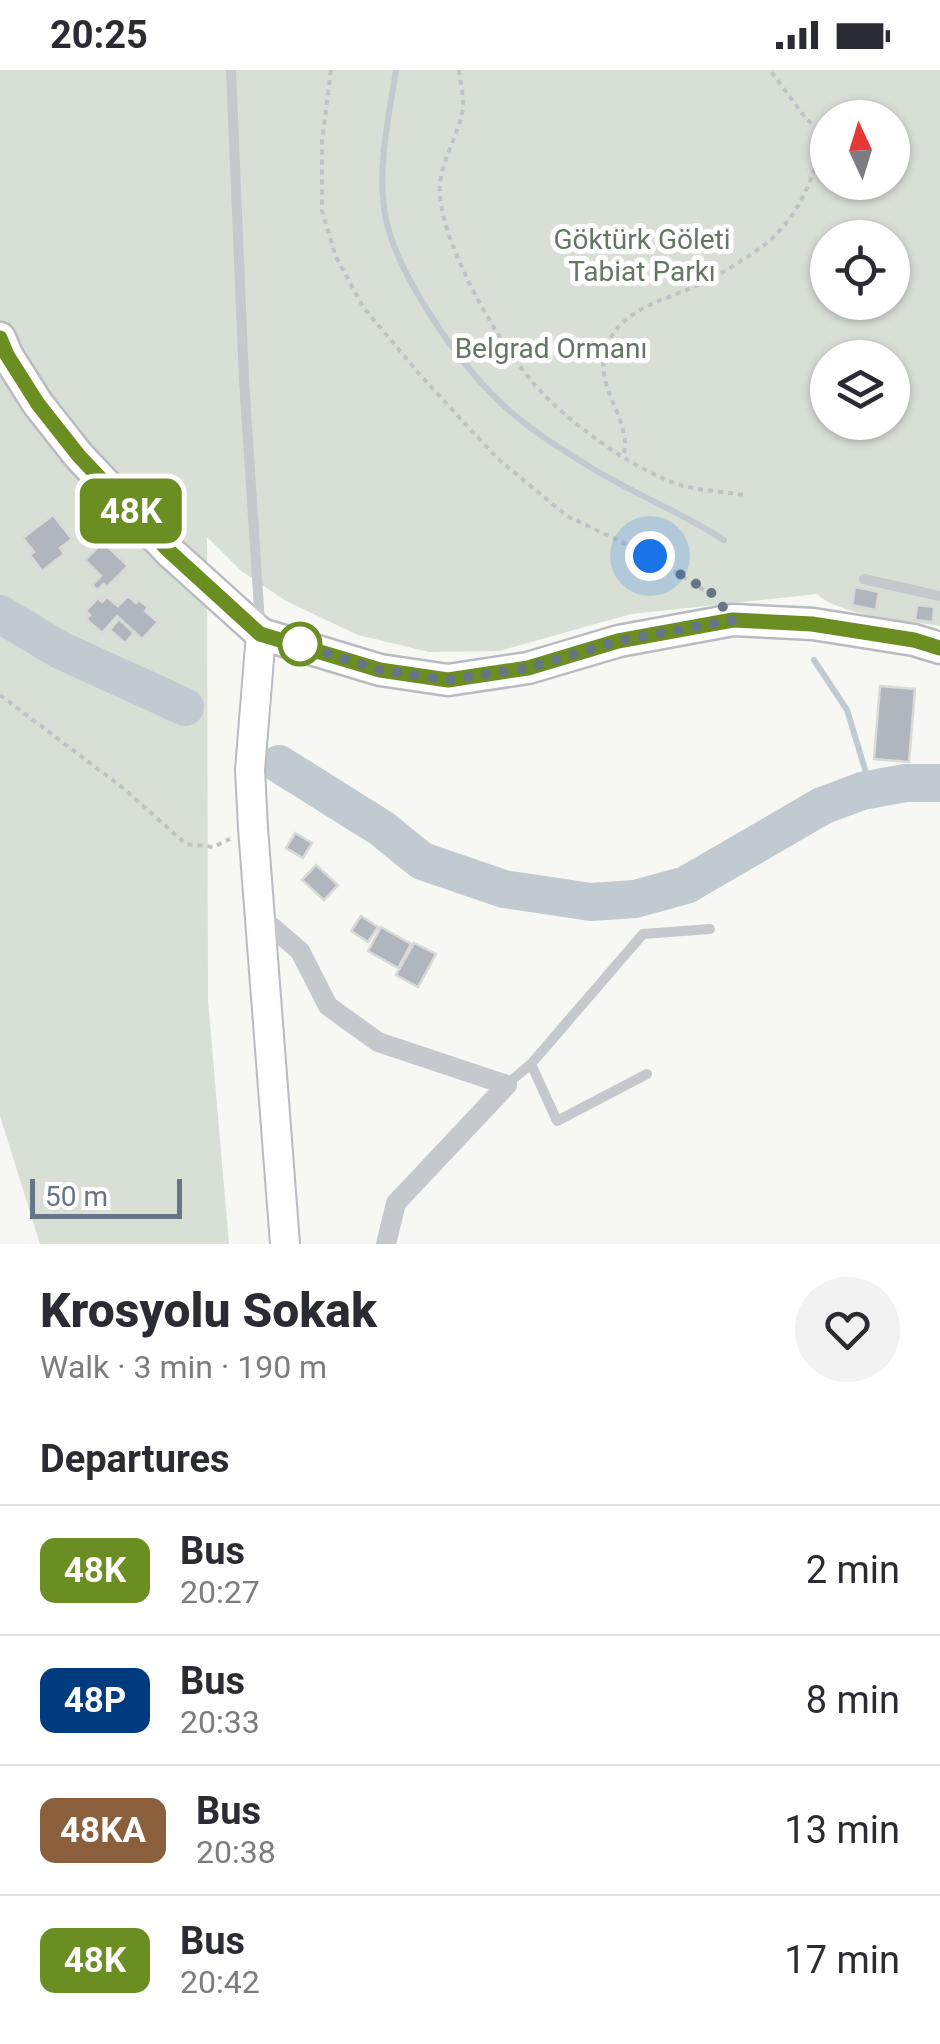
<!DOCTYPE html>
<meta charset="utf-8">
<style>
:root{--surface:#fff;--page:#f2f2f3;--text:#2b2b33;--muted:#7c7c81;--line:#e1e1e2}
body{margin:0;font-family:Roboto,sans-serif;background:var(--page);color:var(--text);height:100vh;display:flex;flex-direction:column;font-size:38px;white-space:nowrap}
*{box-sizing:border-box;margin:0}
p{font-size:32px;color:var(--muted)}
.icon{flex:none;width:55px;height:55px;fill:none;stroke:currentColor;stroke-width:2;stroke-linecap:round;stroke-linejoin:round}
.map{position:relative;height:1174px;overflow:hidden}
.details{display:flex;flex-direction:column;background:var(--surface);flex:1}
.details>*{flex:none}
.badge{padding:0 20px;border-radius:15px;font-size:35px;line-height:65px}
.needle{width:65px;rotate:356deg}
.buttons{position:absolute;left:810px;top:30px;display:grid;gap:20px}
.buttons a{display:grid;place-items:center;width:100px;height:100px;border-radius:50%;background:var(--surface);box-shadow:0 2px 8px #0004;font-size:50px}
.scale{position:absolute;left:30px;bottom:25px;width:152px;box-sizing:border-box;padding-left:10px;border:5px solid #667587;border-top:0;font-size:28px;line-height:35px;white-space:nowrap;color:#667587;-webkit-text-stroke:8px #fff;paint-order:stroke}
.you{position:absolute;width:50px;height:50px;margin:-25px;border:8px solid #fff;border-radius:50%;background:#1a73e8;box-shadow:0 0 0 15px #1a73e833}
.map>.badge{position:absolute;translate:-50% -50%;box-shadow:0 0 0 5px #fff}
h2{padding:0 40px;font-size:38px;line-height:90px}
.round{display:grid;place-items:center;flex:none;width:105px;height:105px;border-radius:52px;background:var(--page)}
.summary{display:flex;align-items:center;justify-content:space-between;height:170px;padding:0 40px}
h1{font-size:48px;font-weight:800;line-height:75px}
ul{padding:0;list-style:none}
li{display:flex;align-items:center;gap:30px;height:130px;padding:0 40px;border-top:2px solid var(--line)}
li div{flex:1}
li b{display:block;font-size:38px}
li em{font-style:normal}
li .badge{min-width:110px;font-weight:700;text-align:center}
.status{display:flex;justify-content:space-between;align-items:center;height:70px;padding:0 50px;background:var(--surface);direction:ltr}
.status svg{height:28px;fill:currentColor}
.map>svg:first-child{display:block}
.green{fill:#d8dfd5;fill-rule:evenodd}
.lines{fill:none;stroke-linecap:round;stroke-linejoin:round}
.stream{stroke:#c1cad0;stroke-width:6}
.river{stroke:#c1cad0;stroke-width:38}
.building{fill:#b0b6bd;stroke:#d9d9d7;stroke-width:2.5}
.secondary-casing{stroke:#b7bcc1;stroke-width:32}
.primary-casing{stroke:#b8bcc0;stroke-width:35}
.path{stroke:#c1c2c5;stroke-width:4;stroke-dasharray:5 5;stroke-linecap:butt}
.lane{stroke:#c5c8cc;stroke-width:10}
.street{stroke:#c5c8cc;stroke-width:20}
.secondary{stroke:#fff;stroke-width:28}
.primary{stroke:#fff;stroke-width:30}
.line-casing{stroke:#fff;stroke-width:22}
.line{stroke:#6b8e23;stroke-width:15}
.walk{stroke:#667587;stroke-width:10;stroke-dasharray:0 18}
.stop-dot{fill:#fff;stroke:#6b8e23;stroke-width:5}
.labels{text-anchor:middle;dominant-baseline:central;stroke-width:10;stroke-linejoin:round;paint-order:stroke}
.park-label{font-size:28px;fill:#637861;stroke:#fff}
</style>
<div class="status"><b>20:25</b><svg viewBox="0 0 49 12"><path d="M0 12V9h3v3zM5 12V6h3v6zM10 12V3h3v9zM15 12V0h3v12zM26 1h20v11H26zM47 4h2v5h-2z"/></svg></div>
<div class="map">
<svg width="940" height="1174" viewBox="0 0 940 1174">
<rect width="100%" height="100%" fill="#f7f8f4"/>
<path class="green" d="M0,0H940V556C908,551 840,546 817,524L631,544L499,581L429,582L358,565L286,531L240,500L207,467L208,930L229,1174H40L0,1046ZM828,48H892V112H828ZM828,168H892V232H828ZM828,288H892V352H828Z"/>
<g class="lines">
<path class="stream" d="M396,0C389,46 377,96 385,144C395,203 459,294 503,335C529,359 561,379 590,397C634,424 681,442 724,470
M814,590L847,640L871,719"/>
<path class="river" d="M0,544L60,580L185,637
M279,694L381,758L422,791L504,819L591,832L635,829L686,815L822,736L862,721L905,713H940"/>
</g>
<path class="building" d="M53,445L72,469L60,478L64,484L42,501L30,485L34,482L23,468Z
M103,472L128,496L107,517L104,514L97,520L92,515L101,506L85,490Z
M855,517L879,522L876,540L852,535Z
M128,526L136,533L139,530L148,537L145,541L158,552L142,569L117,546L102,563L86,549L90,545L86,541L98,528L102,532L107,527L118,536Z
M917,535L934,537L933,552L915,550Z
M119,549L134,563L125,573L110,560Z
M880,616L915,619L909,692L874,689Z
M295,763L312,773L303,788L286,778Z
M316,795L338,815L324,830L302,810Z
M361,846L378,857L368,872L351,861Z
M381,857L411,874L398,898L368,881Z
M414,873L436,884L418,917L396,905Z"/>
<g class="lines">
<g class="secondary-casing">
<path id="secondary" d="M261,564L250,700L253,758L285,1174"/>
</g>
<g class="primary-casing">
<path id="primary" d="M0,268L7,285L38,334L79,386L169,481L261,564L380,600L448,610L528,598L619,571L733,550L813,554L914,570L940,578"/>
</g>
<path class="path" d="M331,0L322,71V141L336,187L363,237L421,306L497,388L567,446L651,486L714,527
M459,0C460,12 464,26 463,38C459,67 437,95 440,126C445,181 498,272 534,314C566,351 637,403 684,416C703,421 725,422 744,425
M624,383C632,348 589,313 608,273C624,238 665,230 696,216C720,205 749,187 769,171C802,143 814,102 827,64L807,50L770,0
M0,625L123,718L186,774L213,777L230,769"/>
<path class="lane" d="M231,0L244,310L260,553
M864,509L940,526
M531,994L557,1051L647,1004
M507,1014L531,994L643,864L710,859"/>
<path class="street" d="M258,845L300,881L328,936L378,972L507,1015L396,1133L386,1174"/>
<use href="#secondary" class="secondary"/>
<use href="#primary" class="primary"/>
</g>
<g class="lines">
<g class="line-casing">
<path id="line" d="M0,268L7,285L38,334L79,386L169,481L260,564L380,600L448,610L528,598L618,571L733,550L812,554L914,570L940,578"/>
</g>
<use href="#line" class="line"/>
<path class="walk" d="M300,574L288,571L380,600L448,610L528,598L618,571L733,550L713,524L650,486"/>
</g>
<circle class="stop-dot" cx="300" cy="574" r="20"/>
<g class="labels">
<g class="park-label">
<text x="642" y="169">Göktürk Göleti<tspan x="642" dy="32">Tabiat Parkı</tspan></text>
<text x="551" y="278">Belgrad Ormanı</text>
</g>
</g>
</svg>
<div class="buttons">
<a><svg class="needle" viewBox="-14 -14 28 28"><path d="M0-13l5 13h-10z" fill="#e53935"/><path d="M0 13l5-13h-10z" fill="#7c7c81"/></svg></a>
<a><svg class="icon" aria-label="locate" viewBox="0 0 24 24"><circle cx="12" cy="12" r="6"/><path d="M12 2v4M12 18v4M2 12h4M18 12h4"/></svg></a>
<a><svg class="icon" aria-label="layers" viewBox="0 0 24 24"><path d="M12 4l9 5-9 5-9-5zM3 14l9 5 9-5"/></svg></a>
</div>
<div class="scale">50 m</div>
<div class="you" style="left:650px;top:486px"></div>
<b class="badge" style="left:131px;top:441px;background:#6b8e23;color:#fff">48K</b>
</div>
<section class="details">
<div class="summary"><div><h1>Krosyolu Sokak</h1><p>Walk · 3 min · 190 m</p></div><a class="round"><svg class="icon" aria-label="heart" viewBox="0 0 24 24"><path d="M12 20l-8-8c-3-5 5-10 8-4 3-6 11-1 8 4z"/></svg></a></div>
<h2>Departures</h2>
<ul>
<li><span class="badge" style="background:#6b8e23;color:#fff">48K</span><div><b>Bus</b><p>20:27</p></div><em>2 min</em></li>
<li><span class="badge" style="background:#003b80;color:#fff">48P</span><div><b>Bus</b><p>20:33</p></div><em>8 min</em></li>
<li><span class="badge" style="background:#8b5e3c;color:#fff">48KA</span><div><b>Bus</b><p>20:38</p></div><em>13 min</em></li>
<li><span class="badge" style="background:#6b8e23;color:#fff">48K</span><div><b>Bus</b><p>20:42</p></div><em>17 min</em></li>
</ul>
</section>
